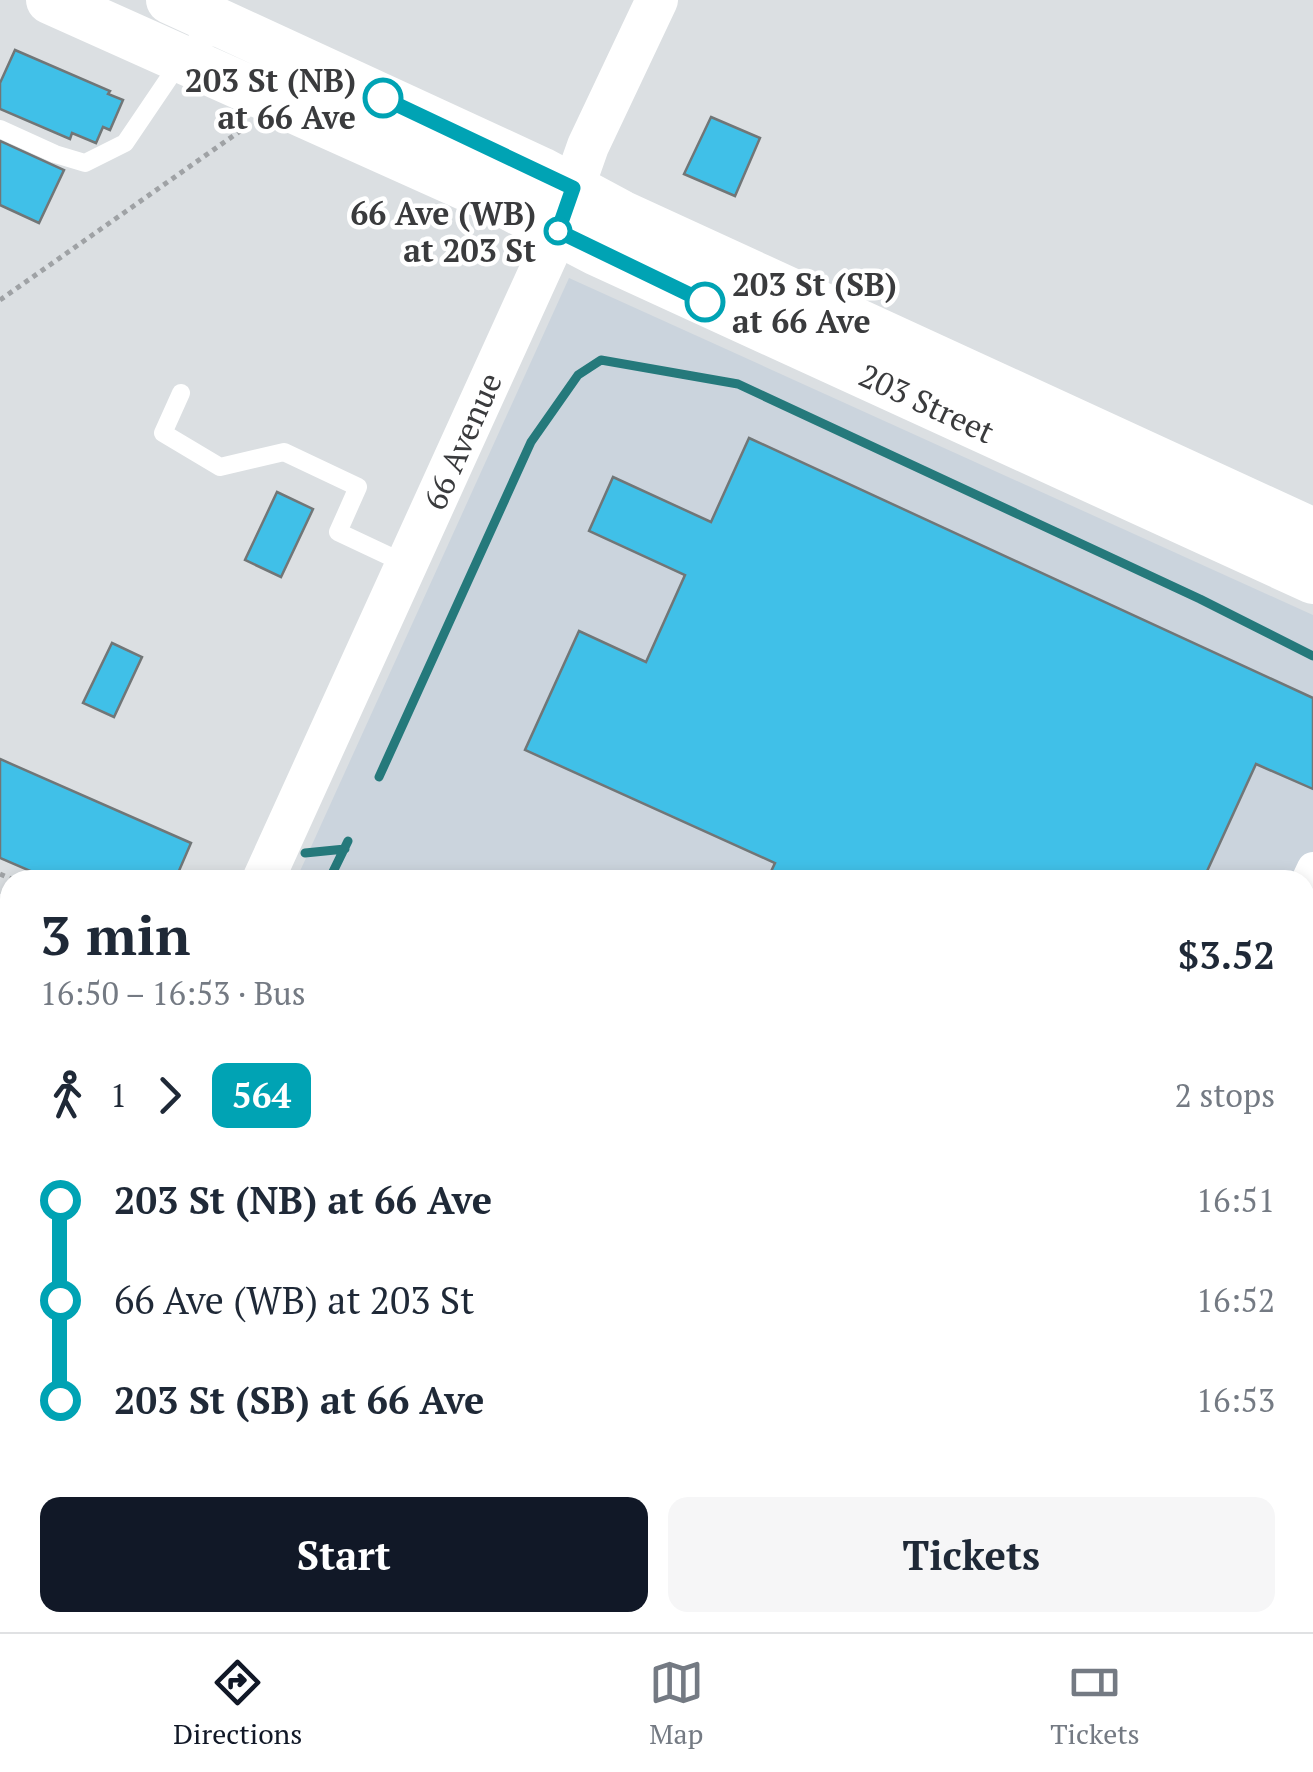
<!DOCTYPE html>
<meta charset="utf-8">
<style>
:root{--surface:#fff;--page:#f6f6f7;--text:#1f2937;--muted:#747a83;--line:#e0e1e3;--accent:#111827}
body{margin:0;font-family:"PT Serif",serif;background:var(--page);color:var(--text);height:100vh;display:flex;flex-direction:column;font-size:38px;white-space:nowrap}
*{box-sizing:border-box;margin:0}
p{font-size:32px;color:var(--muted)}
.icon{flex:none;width:55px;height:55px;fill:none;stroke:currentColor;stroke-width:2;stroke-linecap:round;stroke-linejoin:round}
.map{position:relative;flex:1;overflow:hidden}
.sheet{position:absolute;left:0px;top:870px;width:1315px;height:762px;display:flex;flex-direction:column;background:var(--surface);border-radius:30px 30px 0 0;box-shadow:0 5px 15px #0003}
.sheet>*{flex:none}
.badge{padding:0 20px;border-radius:15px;font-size:35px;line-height:65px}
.map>.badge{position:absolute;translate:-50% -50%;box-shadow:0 0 0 5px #fff}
.legs{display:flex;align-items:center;gap:15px;height:110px;padding:0 40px;font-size:32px}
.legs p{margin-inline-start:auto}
.summary{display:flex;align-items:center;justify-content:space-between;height:170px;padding:0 40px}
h1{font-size:55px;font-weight:700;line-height:75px}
.action{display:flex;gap:20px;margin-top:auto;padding:20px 40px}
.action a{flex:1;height:115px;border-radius:20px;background:var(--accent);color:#fff;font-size:40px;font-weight:700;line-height:115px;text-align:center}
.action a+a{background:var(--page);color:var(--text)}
ul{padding:0 40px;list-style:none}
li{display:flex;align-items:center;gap:35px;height:100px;font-size:38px}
li i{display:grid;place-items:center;width:15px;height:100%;margin:0 12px;background:currentColor}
li i::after{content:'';width:25px;height:25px;margin:-12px;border:8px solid;border-radius:50%;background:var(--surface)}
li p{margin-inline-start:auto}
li:first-child i{background:linear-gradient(#0000 50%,currentColor 0)}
li:last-child i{background:linear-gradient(currentColor 50%,#0000 0)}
.tabs{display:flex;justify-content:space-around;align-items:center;height:140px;border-top:2px solid var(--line);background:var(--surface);font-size:28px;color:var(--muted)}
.tabs a{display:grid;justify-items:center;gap:5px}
.tabs .current{color:var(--accent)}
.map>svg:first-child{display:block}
.built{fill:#cbd4dd}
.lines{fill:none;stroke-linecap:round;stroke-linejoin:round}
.stream{stroke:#25797b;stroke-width:9}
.building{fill:#40c0e8;stroke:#717677;stroke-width:2.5}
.path{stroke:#9fa2a5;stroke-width:5;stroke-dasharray:5 5;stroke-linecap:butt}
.service{stroke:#fff;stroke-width:18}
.minor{stroke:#fff;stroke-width:32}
.tertiary{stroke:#fff;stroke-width:42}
.secondary{stroke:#fff;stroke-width:48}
.line-1-casing{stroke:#fff;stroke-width:22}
.line-1{stroke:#00a3b4;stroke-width:15}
.stop-1-dot{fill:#fff;stroke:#00a3b4;stroke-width:5}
.labels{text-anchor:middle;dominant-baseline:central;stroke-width:9;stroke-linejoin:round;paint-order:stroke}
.stop-label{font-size:32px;font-weight:bold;fill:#3a3b3d;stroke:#fff;text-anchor:end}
.street-label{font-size:32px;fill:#3a3b3d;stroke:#fff}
</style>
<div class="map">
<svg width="1313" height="1632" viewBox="0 0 1313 1632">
<rect width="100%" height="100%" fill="#dbdfe2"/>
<path class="built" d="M569,278L1313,615V1632H0V1533L10,1511V1622H1305V880H296Z"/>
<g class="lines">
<path class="stream" d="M379,777L531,442L578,375L601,360L738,384L1200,599L1313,656
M305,853L345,849
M329,880L348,841"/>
</g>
<path class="building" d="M15,50L110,91L108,94L123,100L110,130L103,127L96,143L72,133L70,139L0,109V83Z
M711,117L760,138L735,196L684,174Z
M0,141L64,170L39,223L0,205Z
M749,438L1313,698V789L1256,764L1203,880H767L775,863L525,750L579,631L646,662L685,575L589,531L613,477L711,522Z
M277,492L313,509L281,577L245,560Z
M112,643L142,657L114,717L83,703Z
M0,759L191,843L175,880H51L0,858Z
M1313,947V1043L1305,1039V965Z
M67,1622H333L329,1632H63Z
M736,1622H831L849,1631L731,1632Z"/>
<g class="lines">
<path class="path" d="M0,300L243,129
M0,874L14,880"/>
<path class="service" d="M0,129L55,154L85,163L125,143L169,78L180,58L196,41L224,35
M181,393L163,433L220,467L284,452L358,487L338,532L406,564
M0,903L10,911
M0,990L10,967
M0,1195L10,1200
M1305,1621L1313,1603
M9,1632L13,1622"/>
<path class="minor" d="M1305,885L1313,868
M1022,1622L1153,1632
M961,1632L965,1622"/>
<path class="tertiary" d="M263,880L558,231L588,146L657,0
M0,1455L10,1433"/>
<path class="secondary" d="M50,0L507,205L597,252L1313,580
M170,0L541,171L621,214L1313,532"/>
</g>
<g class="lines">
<g class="line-1-casing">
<path id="line-1" d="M383,98L573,188L558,231L705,302"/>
</g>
<use href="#line-1" class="line-1"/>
</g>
<g class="stop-1-dot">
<circle cx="383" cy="98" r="18"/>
<circle cx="558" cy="231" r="12"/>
<circle cx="705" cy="302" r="18"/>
</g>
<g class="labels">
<g class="stop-label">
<text x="356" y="80">203 St (NB)<tspan x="356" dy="37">at 66 Ave</tspan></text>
<text x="536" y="213">66 Ave (WB)<tspan x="536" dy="37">at 203 St</tspan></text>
<text x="732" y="284" text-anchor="start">203 St (SB)<tspan x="732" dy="37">at 66 Ave</tspan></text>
</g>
<g class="street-label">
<text transform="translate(927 403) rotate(25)">203 Street</text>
<text transform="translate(462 441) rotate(-66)">66 Avenue</text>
</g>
</g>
</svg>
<section class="sheet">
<div class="summary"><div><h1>3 min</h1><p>16:50 – 16:53 · Bus</p></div><b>$3.52</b></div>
<div class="legs"><svg class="icon" aria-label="walk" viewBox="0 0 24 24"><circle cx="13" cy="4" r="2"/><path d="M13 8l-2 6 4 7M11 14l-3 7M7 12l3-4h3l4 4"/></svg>1<svg class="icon" aria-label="forward" viewBox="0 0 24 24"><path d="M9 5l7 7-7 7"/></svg><b class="badge" style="background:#00a3b4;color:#fff">564</b><p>2 stops</p></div>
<ul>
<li><i style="color:#00a3b4"></i><b>203 St (NB) at 66 Ave</b><p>16:51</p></li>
<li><i style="color:#00a3b4"></i><span>66 Ave (WB) at 203 St</span><p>16:52</p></li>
<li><i style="color:#00a3b4"></i><b>203 St (SB) at 66 Ave</b><p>16:53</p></li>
</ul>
<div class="action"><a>Start</a><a>Tickets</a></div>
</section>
</div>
<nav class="tabs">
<a class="current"><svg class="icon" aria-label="directions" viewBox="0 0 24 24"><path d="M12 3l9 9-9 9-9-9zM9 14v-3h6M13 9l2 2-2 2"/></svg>Directions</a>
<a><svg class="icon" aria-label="map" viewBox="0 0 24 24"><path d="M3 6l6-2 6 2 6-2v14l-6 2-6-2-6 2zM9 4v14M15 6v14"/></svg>Map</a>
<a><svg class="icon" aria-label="tickets" viewBox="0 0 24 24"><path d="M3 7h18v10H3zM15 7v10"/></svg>Tickets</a>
</nav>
